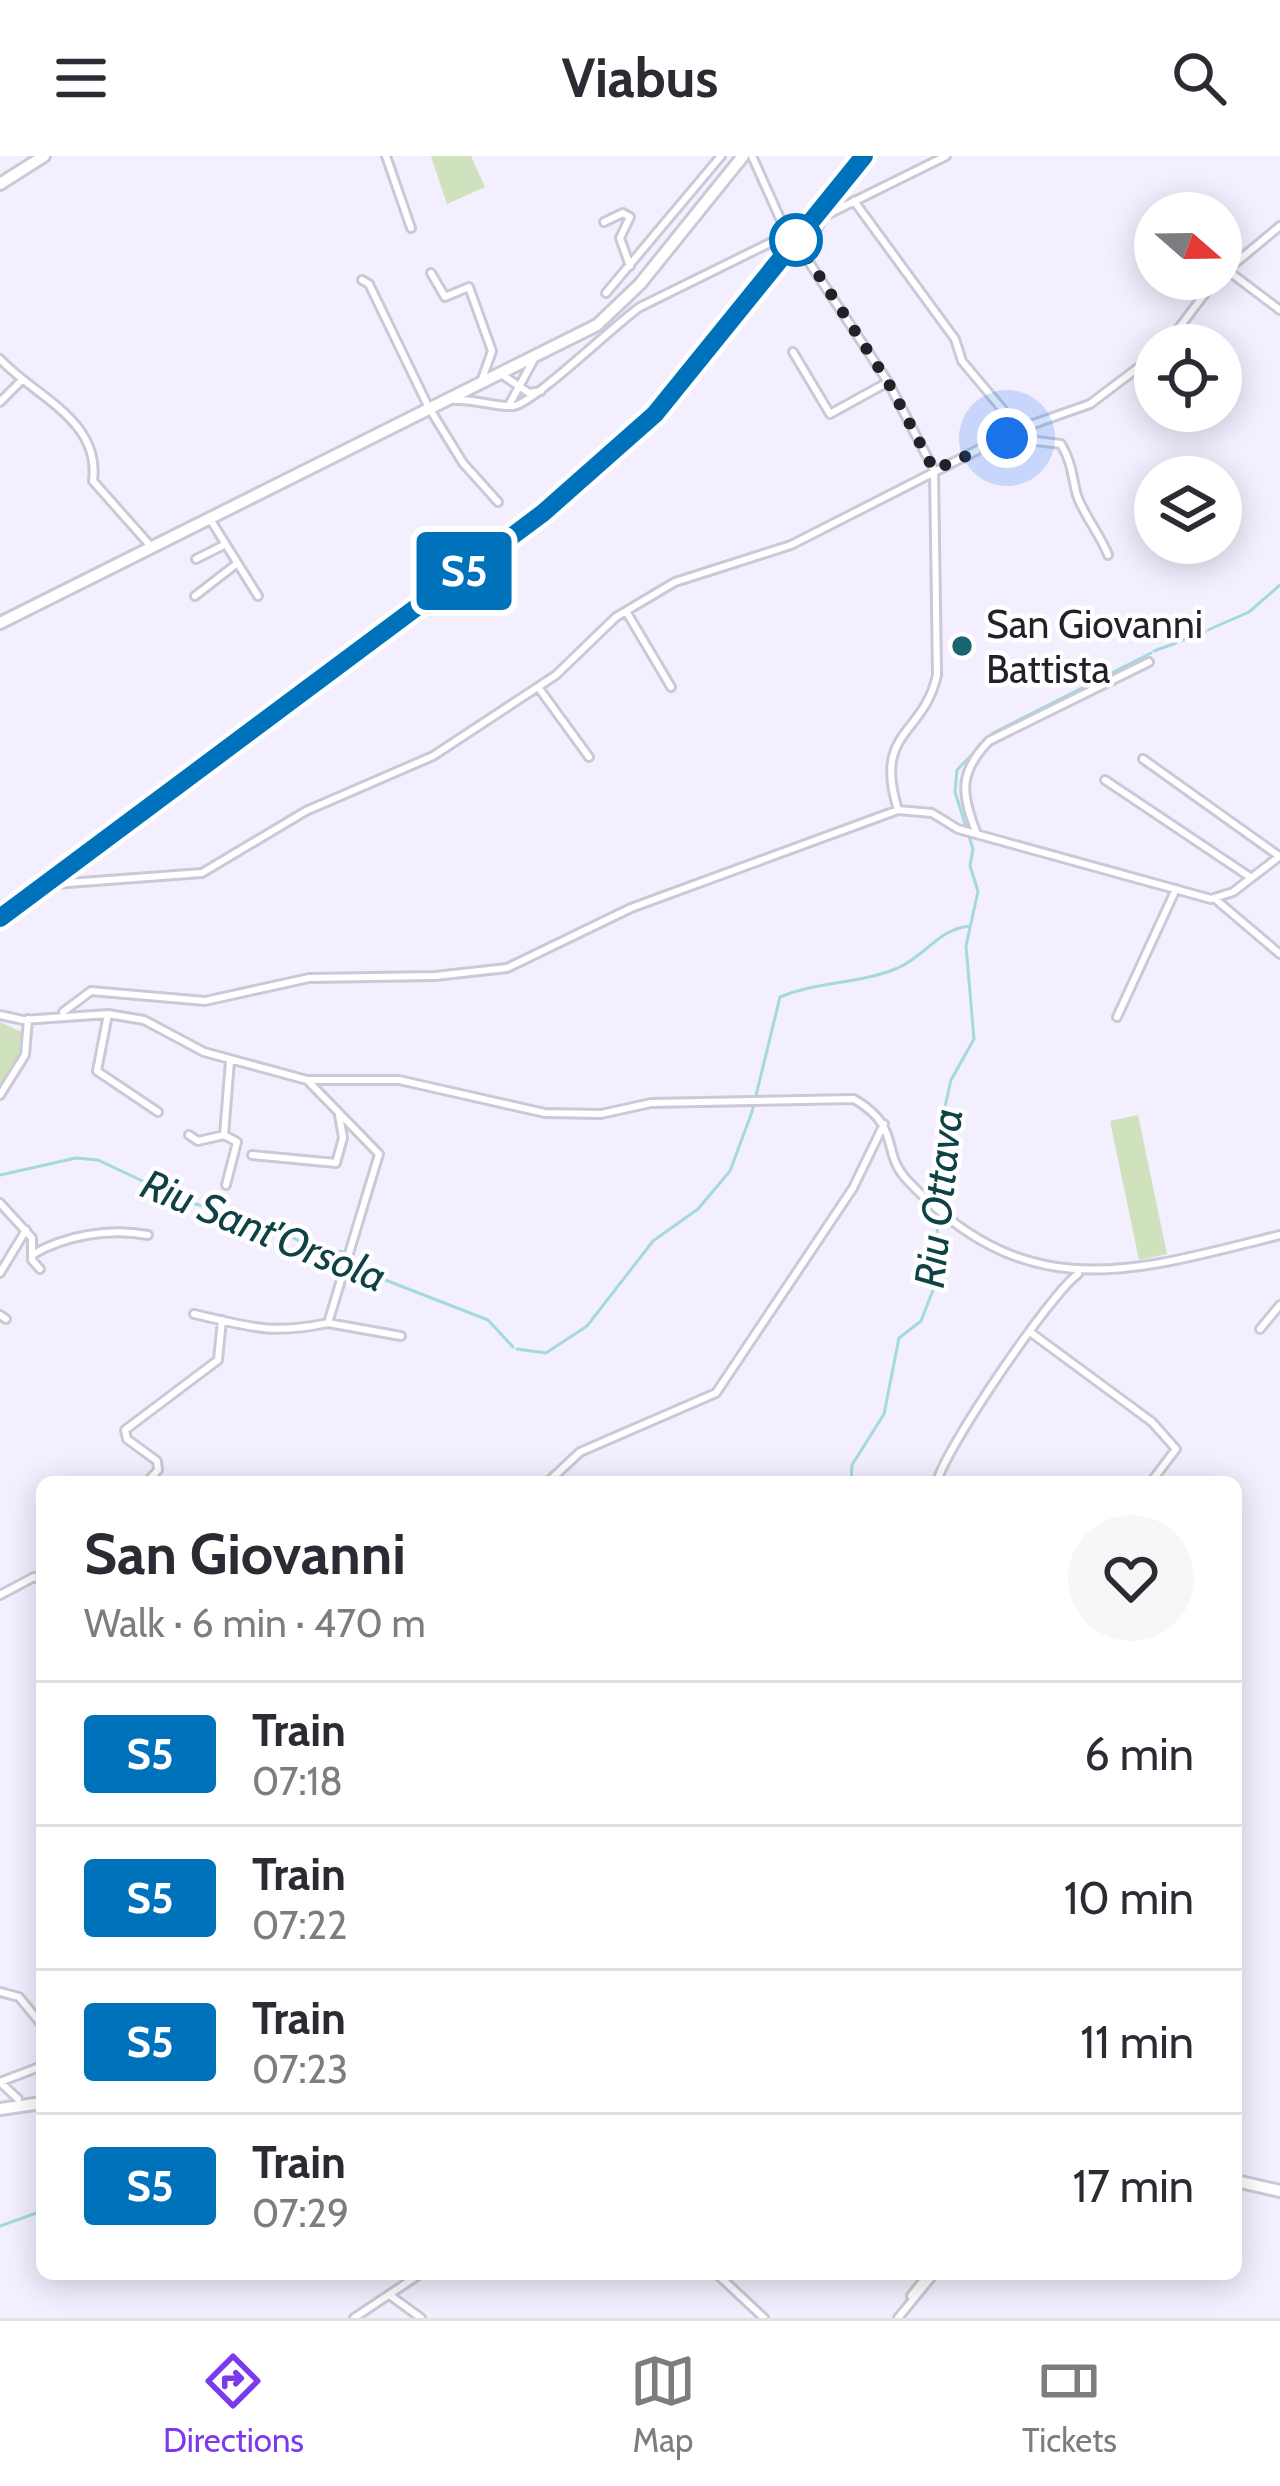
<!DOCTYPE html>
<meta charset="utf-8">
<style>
:root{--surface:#fff;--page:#f7f7f7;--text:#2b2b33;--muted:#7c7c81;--line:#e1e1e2;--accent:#7c3aed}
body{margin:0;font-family:Cabin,sans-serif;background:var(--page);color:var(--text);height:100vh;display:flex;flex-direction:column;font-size:45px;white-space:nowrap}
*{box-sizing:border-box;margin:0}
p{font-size:39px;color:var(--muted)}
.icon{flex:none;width:66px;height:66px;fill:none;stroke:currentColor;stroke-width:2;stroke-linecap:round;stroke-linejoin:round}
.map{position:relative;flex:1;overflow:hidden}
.details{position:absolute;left:36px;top:1320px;width:1206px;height:804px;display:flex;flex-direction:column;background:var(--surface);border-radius:18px;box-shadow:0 6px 30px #0003}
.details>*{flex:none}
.badge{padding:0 24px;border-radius:9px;font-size:42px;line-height:78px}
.needle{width:78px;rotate:110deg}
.controls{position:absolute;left:1134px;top:36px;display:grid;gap:24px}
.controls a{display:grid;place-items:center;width:108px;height:108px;border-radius:50%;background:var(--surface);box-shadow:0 6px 30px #0003;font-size:60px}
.you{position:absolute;width:60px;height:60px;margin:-30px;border:9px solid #fff;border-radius:50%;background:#1a73e8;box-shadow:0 0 0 18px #1a73e833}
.map>.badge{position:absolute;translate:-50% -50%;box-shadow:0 0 0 6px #fff}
.round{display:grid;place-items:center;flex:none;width:126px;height:126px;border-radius:63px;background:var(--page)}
.headline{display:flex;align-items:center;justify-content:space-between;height:204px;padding:0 48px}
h1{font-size:57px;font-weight:700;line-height:90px}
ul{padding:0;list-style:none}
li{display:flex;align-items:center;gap:36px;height:144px;padding:0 48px;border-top:3px solid var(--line)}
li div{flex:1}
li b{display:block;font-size:45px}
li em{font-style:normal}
li .badge{min-width:132px;font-weight:700;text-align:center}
header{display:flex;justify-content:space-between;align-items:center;height:156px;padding:0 48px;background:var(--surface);font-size:54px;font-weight:700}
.dock{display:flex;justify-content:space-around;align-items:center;height:168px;border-top:3px solid var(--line);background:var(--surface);font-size:33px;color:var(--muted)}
.dock a{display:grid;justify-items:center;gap:6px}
.dock .on{color:var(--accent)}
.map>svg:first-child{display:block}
.pitch{fill:#cfe2bd}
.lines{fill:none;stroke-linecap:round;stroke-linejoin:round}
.stream{stroke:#a3dadd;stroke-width:3}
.street-casing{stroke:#cbc8d7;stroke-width:12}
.secondary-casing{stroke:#cbc8d7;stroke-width:16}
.street{stroke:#fff;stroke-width:6}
.secondary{stroke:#fff;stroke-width:10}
.rail{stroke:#72707a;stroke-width:3;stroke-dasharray:24 12;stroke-linecap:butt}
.line-casing{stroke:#fff;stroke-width:27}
.line{stroke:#0072bc;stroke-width:18}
.walk{stroke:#222127;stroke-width:12;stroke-dasharray:0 21.6}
.stop-dot{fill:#fff;stroke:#0072bc;stroke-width:6}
.poi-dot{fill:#1a6670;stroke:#fff;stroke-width:4.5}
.labels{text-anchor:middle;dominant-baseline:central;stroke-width:9;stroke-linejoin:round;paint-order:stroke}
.poi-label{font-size:39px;fill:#222127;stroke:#fff;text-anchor:start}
.water-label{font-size:42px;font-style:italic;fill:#0f4245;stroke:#fff}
</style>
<header><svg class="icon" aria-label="menu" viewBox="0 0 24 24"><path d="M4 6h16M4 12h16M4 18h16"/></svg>Viabus<svg class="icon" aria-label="search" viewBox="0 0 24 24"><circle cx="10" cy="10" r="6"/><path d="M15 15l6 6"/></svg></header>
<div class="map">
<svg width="1280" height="2162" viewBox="0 0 1280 2162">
<rect width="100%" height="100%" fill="#f3efff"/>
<path class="pitch" d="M431,0H471L485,31L447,48Z
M0,866L28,879L0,938Z
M1138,959L1167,1098L1139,1104L1110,965Z"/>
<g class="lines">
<path class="stream" d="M1208,474L1249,456L1280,429
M1180,485L1205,476
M1154,495L1176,487
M0,1019L76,1002L98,1004L185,1045L266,1068L311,1091L343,1096L370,1118L488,1164L513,1191
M517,1193L546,1197L587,1170L653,1085L698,1053L730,1015L752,956L780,841C818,825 860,828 898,812C927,799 938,773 970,770
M851,1326L852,1309L884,1258L899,1182L921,1165L935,1129L942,964L951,924L974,883L966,790L978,735L970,710L973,693L955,636L957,614L993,577L1151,497
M0,2070L42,2055"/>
<g class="street-casing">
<path id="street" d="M386,0L411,72
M752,0L787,78
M854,45L955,183L962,205L1019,273
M825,59L803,97L888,226L934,314L937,519C923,581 873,574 898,654
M604,66L623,57L630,61L620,82L630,110
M1227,114L1280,154
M431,117L445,141L469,131L492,195L482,223
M1221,119L1280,70
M362,124L369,128L428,250
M606,137L721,0
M1166,189L1216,123
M793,196L830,258L888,226
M0,203C34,240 101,264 93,325L148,387
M501,218L529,237L541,235
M456,244C475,243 494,251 513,250C532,249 615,168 640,151L946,0
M0,246L22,224
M509,249L533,205
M431,255L463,307L498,346
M1011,282L1061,288C1071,305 1072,318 1076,336C1080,354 1101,379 1108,399
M210,363L258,440
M196,403L222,390
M195,440L235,409
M626,455L671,531
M538,531L589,601
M1143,603L1279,700
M1105,624L1250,721
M977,678C961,638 958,617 989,585L1149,506
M1214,742L1280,798
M0,767L55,728L202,717L306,655L433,600L556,519L616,461L675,426L791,389L1019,273L1090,248L1155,199
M63,856L91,835L205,845L309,822L435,820L507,812L631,752L898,654L932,657L958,673L1211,743L1233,736L1280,700
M108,858L97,915L158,956
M0,859L23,864L108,858L144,864L204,896L307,924H399L545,957L601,958L651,947L854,943C903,972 880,995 907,1024C1027,1151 1128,1117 1280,1079
M1117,861L1176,733
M0,939L25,899L28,863
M189,979L198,985L224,979
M252,999L336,1007L343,982L339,959
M226,1029L237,986L224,979L230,905
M0,1047L32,1082V1104L40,1113
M32,1099C65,1079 110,1072 148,1079
M0,1117L26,1074
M194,1158C251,1171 271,1179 328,1167L379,998L309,926
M0,1159L6,1163
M328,1167L401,1180
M1260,1173L1280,1149
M1030,1176L1152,1266L1176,1293L1151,1326
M147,1326L158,1314L157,1305L127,1283L125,1274L218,1204L222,1164
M548,1326L580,1296L716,1237L853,1032L884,968
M937,1326C944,1294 1051,1137 1078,1118
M0,1439L34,1421L42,1423
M0,1836L19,1841L42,1869
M0,1926L42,1910
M0,1926L18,1943
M717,2118L764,2162
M391,2140L421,2162
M911,2140L922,2126
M354,2162L420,2118
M898,2162L934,2118"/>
</g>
<g class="secondary-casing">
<path id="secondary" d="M0,28L44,0
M0,467L597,169L640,128L743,0
M0,1953L42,1947
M1236,2025L1280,2035"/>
</g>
<use href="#street" class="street"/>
<use href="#secondary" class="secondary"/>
<path class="rail" d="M0,762L543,357L655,258L864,0"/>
</g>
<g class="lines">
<g class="line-casing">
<path id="line" d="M0,762L543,357L655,258L864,0"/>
</g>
<use href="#line" class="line"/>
<path class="walk" d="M796,84L888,226L934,314L1007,282"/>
</g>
<circle class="stop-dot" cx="796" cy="84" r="24"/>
<circle class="poi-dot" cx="962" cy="490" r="12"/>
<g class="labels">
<g class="poi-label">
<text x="986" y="468">San Giovanni<tspan x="986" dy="45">Battista</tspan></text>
</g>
<g class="water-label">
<text transform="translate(938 1042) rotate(-84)">Riu Ottava</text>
<text transform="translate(264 1074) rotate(22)">Riu Sant'Orsola</text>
</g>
</g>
</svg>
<div class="controls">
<a><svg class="needle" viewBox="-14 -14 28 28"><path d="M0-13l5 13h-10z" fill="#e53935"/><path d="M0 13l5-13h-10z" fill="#7c7c81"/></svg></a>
<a><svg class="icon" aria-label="locate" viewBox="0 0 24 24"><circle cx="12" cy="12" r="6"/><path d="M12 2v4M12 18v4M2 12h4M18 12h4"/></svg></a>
<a><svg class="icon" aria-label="layers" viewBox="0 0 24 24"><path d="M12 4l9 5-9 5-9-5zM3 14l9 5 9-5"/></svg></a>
</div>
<div class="you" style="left:1007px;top:282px"></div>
<b class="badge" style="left:464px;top:415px;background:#0072bc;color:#fff">S5</b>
<section class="details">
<div class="headline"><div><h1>San Giovanni</h1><p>Walk · 6 min · 470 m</p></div><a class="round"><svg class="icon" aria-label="heart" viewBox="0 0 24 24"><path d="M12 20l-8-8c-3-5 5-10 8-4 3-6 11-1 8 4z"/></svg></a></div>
<ul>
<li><span class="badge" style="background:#0072bc;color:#fff">S5</span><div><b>Train</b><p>07:18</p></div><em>6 min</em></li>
<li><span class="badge" style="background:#0072bc;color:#fff">S5</span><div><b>Train</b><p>07:22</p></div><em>10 min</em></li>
<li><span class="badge" style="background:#0072bc;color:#fff">S5</span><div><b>Train</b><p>07:23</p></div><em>11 min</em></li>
<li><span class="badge" style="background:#0072bc;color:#fff">S5</span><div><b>Train</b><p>07:29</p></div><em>17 min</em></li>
</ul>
</section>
</div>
<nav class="dock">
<a class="on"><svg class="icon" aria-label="directions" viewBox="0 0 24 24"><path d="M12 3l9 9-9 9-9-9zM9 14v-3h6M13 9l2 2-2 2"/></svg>Directions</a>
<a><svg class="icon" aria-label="map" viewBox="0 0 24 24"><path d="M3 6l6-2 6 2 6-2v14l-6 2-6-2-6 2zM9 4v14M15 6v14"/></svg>Map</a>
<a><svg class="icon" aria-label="tickets" viewBox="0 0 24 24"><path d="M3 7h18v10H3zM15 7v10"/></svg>Tickets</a>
</nav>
